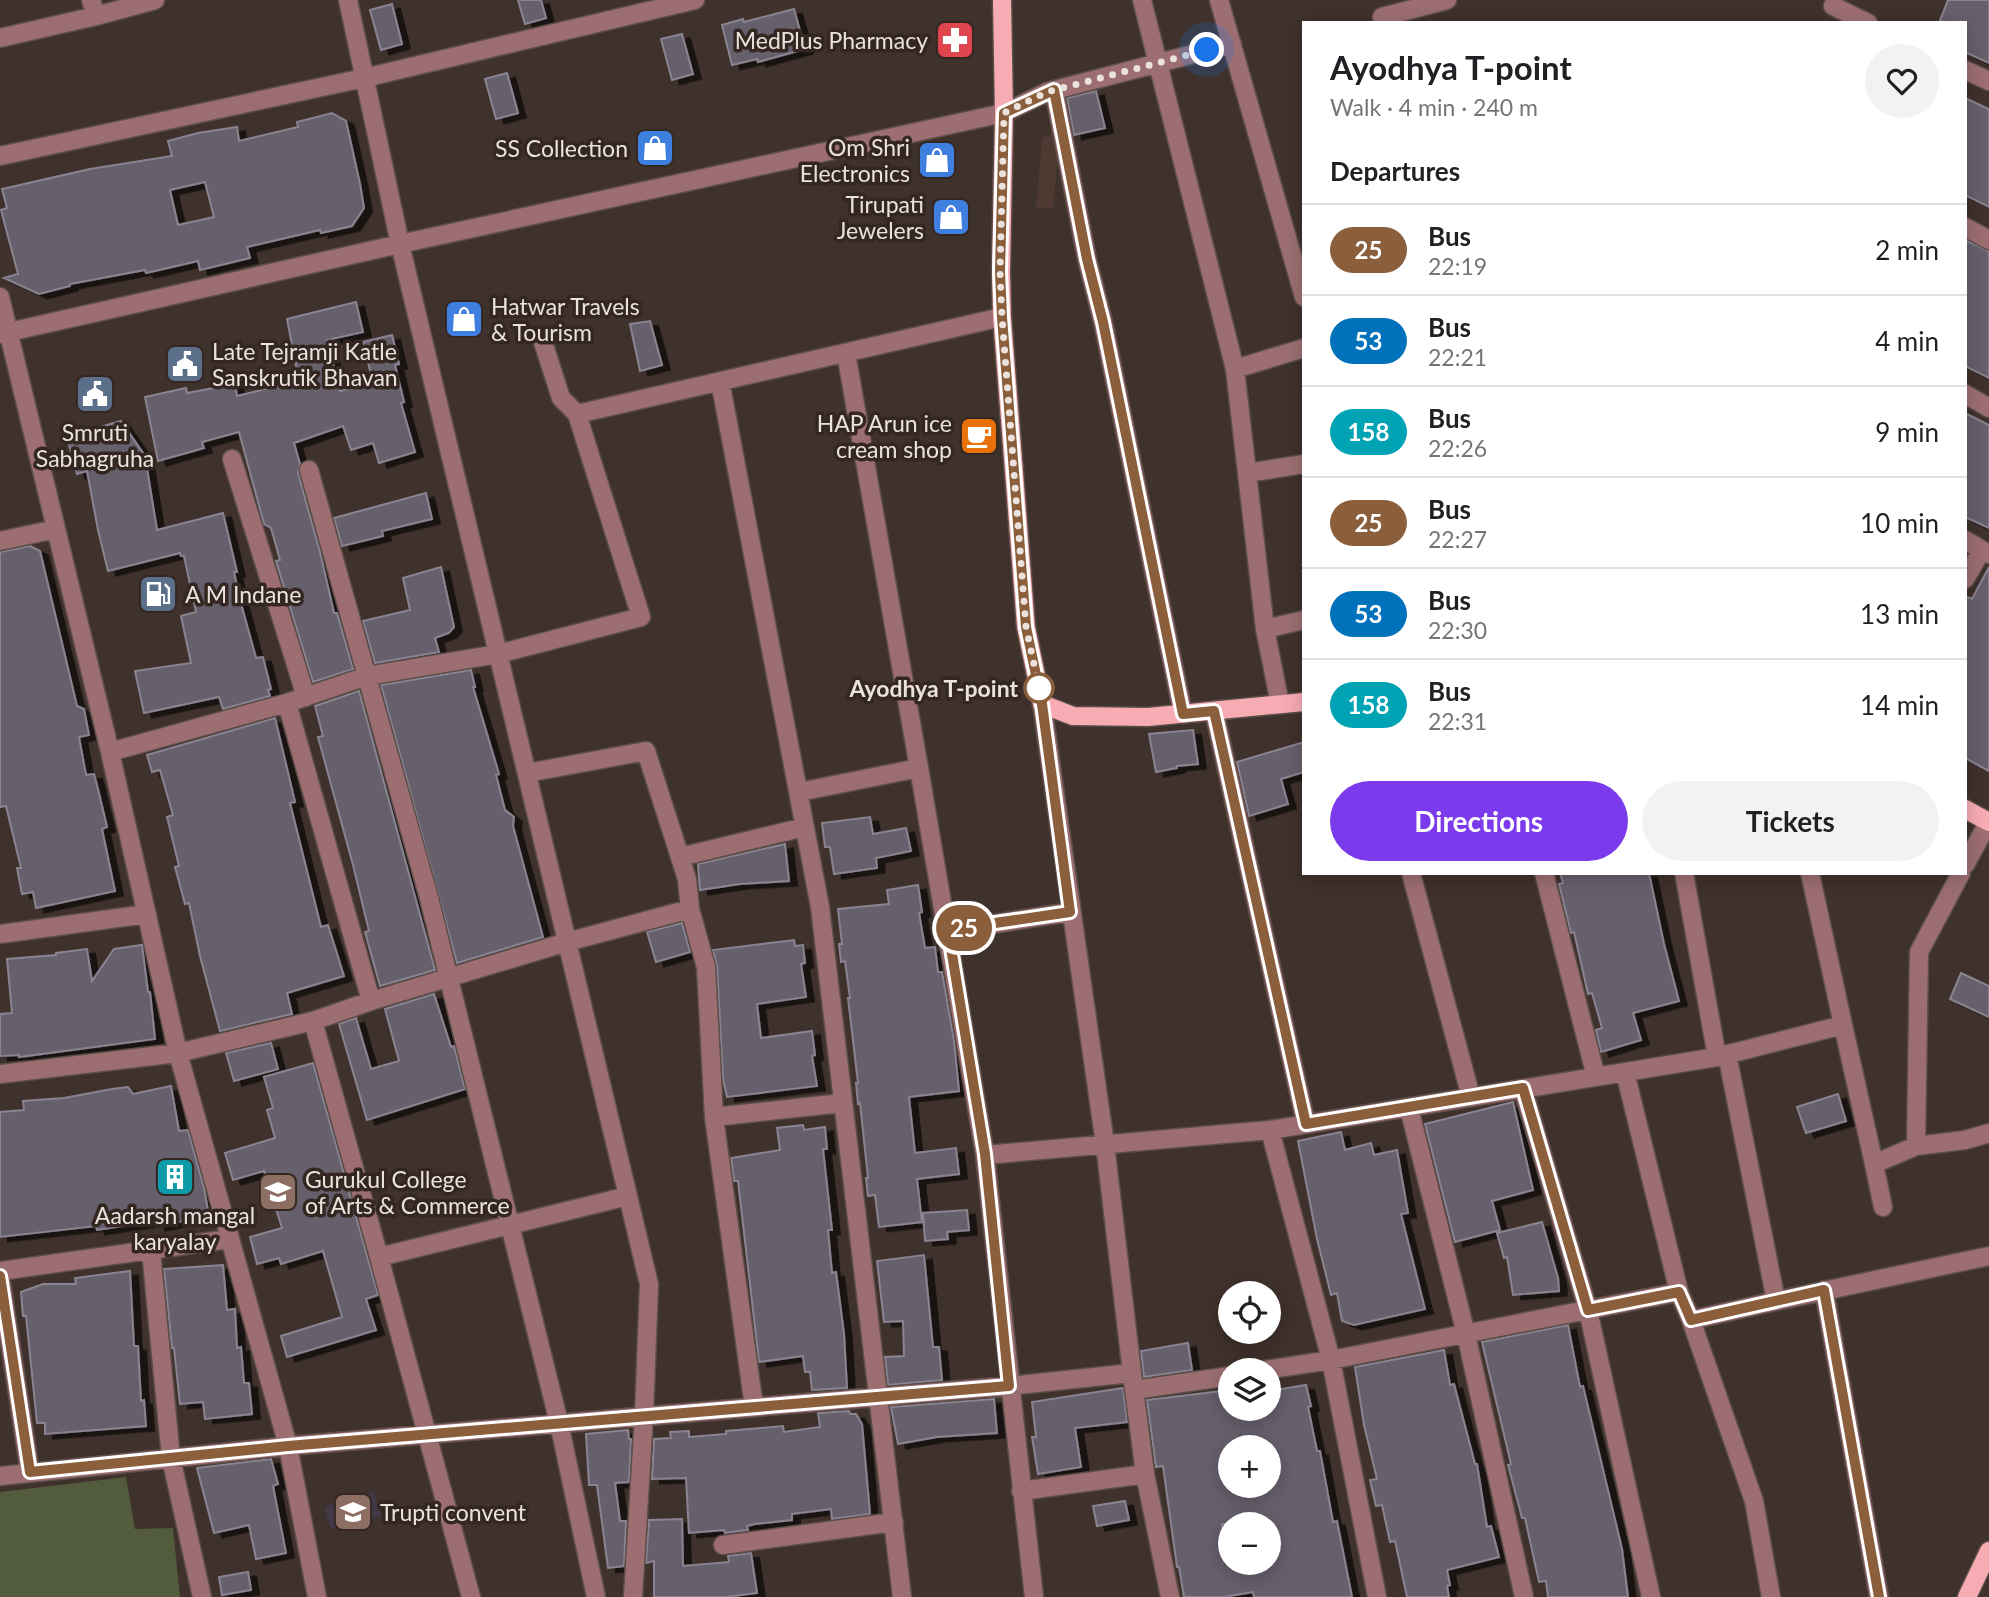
<!DOCTYPE html>
<meta charset="utf-8">
<style>
:root{--surface:#fff;--page:#f2f2f2;--text:#202124;--muted:#757577;--line:#e0e0e0;--accent:#7c3aed}
body{margin:0;font-family:Lato,sans-serif;background:var(--page);color:var(--text);height:100vh;display:flex;flex-direction:column;font-size:26px;white-space:nowrap}
*{box-sizing:border-box;margin:0}
p{font-size:23px;color:var(--muted)}
.icon{flex:none;width:38px;height:38px;fill:none;stroke:currentColor;stroke-width:2;stroke-linecap:round;stroke-linejoin:round}
.map{position:relative;flex:1;overflow:hidden}
.panel{position:absolute;left:1302px;top:21px;width:665px;height:854px;display:flex;flex-direction:column;background:var(--surface);border-radius:0px;box-shadow:0 4px 18px #0003}
.panel>*{flex:none}
.badge{padding:0 14px;border-radius:23px;font-size:24px;line-height:46px}
.fabs{position:absolute;left:1218px;top:1281px;display:grid;gap:14px}
.fabs a{display:grid;place-items:center;width:63px;height:63px;border-radius:50%;background:var(--surface);box-shadow:0 4px 18px #0003;font-size:35px}
.you{position:absolute;width:35px;height:35px;margin:-18px;border:5px solid #fff;border-radius:50%;background:#1a73e8;box-shadow:0 0 0 10px #1a73e833}
.map>.badge{position:absolute;translate:-50% -50%;box-shadow:0 0 0 4px #fff}
h2{padding:0 28px;font-size:26px;line-height:63px}
.round{display:grid;place-items:center;flex:none;width:74px;height:74px;border-radius:37px;background:var(--page)}
.overview{display:flex;align-items:center;justify-content:space-between;height:119px;padding:0 28px}
h1{font-size:33px;font-weight:700;line-height:52px}
.button{display:flex;gap:14px;margin-top:auto;padding:14px 28px}
.button a{flex:1;height:80px;border-radius:42px;background:var(--accent);color:#fff;font-size:28px;font-weight:700;line-height:80px;text-align:center}
.button a+a{background:var(--page);color:var(--text)}
ul{padding:0;list-style:none}
li{display:flex;align-items:center;gap:21px;height:91px;padding:0 28px;border-top:2px solid var(--line)}
li div{flex:1}
li b{display:block;font-size:26px}
li em{font-style:normal}
li .badge{min-width:77px;font-weight:700;text-align:center}
.map>svg:first-child{display:block}
.built{fill:#4e3a32}
.education{fill:#413848}
.green{fill:#525b3c}
.building{fill:#665f6c;stroke:#8a8391;stroke-width:2;fill-rule:evenodd;filter:url(#shadow)}
.lines{fill:none;stroke-linecap:round;stroke-linejoin:round}
.minor-casing{stroke:#5b4d48;stroke-width:21}
.major-casing{stroke:#5b4d48;stroke-width:21}
.minor{stroke:#9c6e72;stroke-width:18}
.major{stroke:#f7acb3;stroke-width:18}
.line-casing{stroke:#fff;stroke-width:16}
.line{stroke:#8b5e3c;stroke-width:10}
.walk{stroke:#ebe2de;stroke-width:7;stroke-dasharray:0 12.6}
.stop-dot{fill:#fff;stroke:#8b5e3c;stroke-width:3.5}
.labels{text-anchor:middle;dominant-baseline:central;stroke-width:7;stroke-linejoin:round;paint-order:stroke}
.poi-label{font-size:23px;fill:#ebe2de;stroke:#342722;text-anchor:end}
.stop-label{font-size:23px;font-weight:bold;fill:#ebe2de;stroke:#342722;text-anchor:end}
</style>
<div class="map">
<svg width="1989" height="1597" viewBox="0 0 1989 1597">
<defs>
<filter id="shadow"><feDropShadow dx="8" dy="4.5" stdDeviation="0" flood-color="#0009"/></filter>
</defs>
<rect width="100%" height="100%" fill="#3f312b"/>
<path class="built" d="M1060,132L1053,209L1036,208L1042,138Z"/>
<path class="education" d="M374,1491L381,1517L331,1529L324,1507Z"/>
<path class="green" d="M126,1477L135,1529L173,1528L180,1597H0V1492Z"/>
<path class="building" d="M518,0H541L546,18L525,24Z
M1948,0H1989V63L1965,52V23H1939Z
M392,4L402,44L381,50L370,10Z
M794,9L805,49L758,62L757,59L732,65L722,25L743,19L744,22Z
M682,34L693,74L672,80L661,39Z
M507,73L518,113L496,119L485,79Z
M1096,91L1105,128L1074,135L1067,98Z
M1965,98L1989,109V207L1965,195Z
M332,113L346,121L360,184L364,208L352,226L321,233L320,230L247,247L250,258L200,270L198,261L146,273L145,270L70,284V286L39,294L4,278L18,274L1,210L7,208L2,189L90,169L172,156L168,141L198,133L237,127L239,141L298,127L297,122ZM205,182L214,217L178,225L170,190Z
M1965,240L1989,251V378L1965,366Z
M356,302L363,332L327,340L340,391L373,383L363,342L392,335L399,364L395,365L404,402L401,403L415,452L379,463L373,443L351,450L343,426L294,443L300,464L298,473L320,552L334,613H337L353,669L313,682L276,561L280,560L271,528L264,524L239,432L202,442L204,448L158,461L145,397L186,388L187,393L235,384L237,396L299,381L287,319Z
M650,321L662,365L640,371L630,324Z
M1965,413L1989,425V528L1965,517Z
M121,421L145,456L157,530L223,513L237,572H234L240,600L256,658L263,657L271,689L268,690L270,696L223,709L219,697L144,713L135,671L191,663L181,616L196,612L184,556H181L180,553L108,571L98,530L87,471L77,474L68,441L84,437L83,432Z
M426,493L432,519L382,531L383,536L342,546L334,518Z
M30,546L40,551L77,706L84,709L89,735L79,737L86,775L94,774L97,785L107,827L102,829L115,891L36,908L33,892L22,894L17,868H21L6,806L0,807V552Z
M441,567L454,627L449,633L435,638L439,652L375,663L363,621L410,610L403,578Z
M1989,567V771L1965,758V596L1972,599Z
M471,670L475,687H473L499,774L496,775L505,810L514,817L513,826L543,937L457,963L381,685Z
M359,691L435,970L380,986L365,932L369,931L353,865L318,737L323,736L315,706Z
M275,718L295,802L290,803L321,927L328,925L344,976L287,993L292,1014L220,1031L200,956L189,903L185,904L175,867L179,866L167,817L173,815L160,770L152,772L147,755Z
M1193,730L1198,764L1177,766V768L1156,772L1149,734Z
M1304,742V772L1281,779L1288,804L1249,816L1237,762Z
M870,817L873,834L906,828L911,851L876,858L877,868L834,874L830,847H825L822,823Z
M785,844L789,881L740,884L700,890L698,864Z
M1560,873H1649L1664,944L1679,1001L1633,1013L1641,1040L1601,1052L1596,1030L1602,1028L1592,993L1588,994L1574,932L1571,933L1559,884L1563,883Z
M918,885L922,912L919,913L925,948L935,947L938,972H942L954,1041L959,1091L909,1097L915,1153L956,1148L959,1174L917,1179L922,1222L879,1227L875,1195L868,1196L866,1178H868L860,1103L858,1104L856,1083H858L848,998H850L845,961L841,962L839,944H842L838,909L889,904L887,890Z
M682,923L690,952L656,962L647,932Z
M794,940L795,946L803,945L805,963L801,964L806,997L757,1004L761,1038L812,1031L815,1055L812,1056L817,1086L727,1097L723,1079L717,966L713,950Z
M142,945L148,992H150L155,1039L19,1057V1055L0,1056V1014L12,1013L7,959L56,955V953L87,949L92,981L114,949Z
M1961,973L1989,986V1017L1950,999Z
M434,994L451,1047L454,1046L465,1089L367,1120L339,1024L356,1018L371,1069L399,1061L385,1009Z
M271,1043L278,1069L234,1081L226,1053Z
M313,1063L378,1295L366,1299L376,1330L287,1357L281,1336L342,1317L323,1251L281,1264L279,1258L257,1264L250,1237L282,1228L264,1171L233,1180L225,1153L275,1138L267,1110L273,1108L264,1077Z
M171,1086L179,1131L188,1130L204,1188L209,1216L157,1226V1221L97,1230L96,1226L0,1237V1112L24,1110L23,1101L64,1098L112,1089L128,1087L133,1094Z
M1838,1094L1846,1121L1806,1133L1797,1107Z
M1513,1102L1533,1190L1492,1201L1500,1230L1455,1242L1425,1124Z
M803,1125L804,1130L825,1127L827,1149H823L832,1230H828L832,1273L836,1272L844,1334L847,1388L812,1390L810,1372H805L803,1356L759,1362L738,1181H734L731,1158L780,1150L777,1128Z
M1341,1132L1345,1150L1371,1143L1374,1155L1397,1150L1408,1213L1401,1214L1425,1309L1354,1325L1342,1321L1337,1293L1331,1295L1317,1239L1298,1141Z
M967,1210L969,1230L947,1232L948,1239L925,1241L923,1213Z
M1542,1222L1558,1278L1559,1291L1513,1295L1507,1257L1504,1258L1497,1233Z
M924,1255L933,1347H939L942,1380L888,1385L885,1357L904,1356L903,1321L884,1322L877,1261Z
M223,1265L227,1310L235,1309L237,1348L241,1347L244,1383H249L252,1414L205,1419L203,1402L180,1404L174,1348H172L164,1269Z
M130,1271L134,1346H138L141,1401L144,1400L146,1426L45,1434V1423H37L26,1316H23L21,1292L43,1284H76L75,1278Z
M1568,1325L1580,1387L1583,1386L1611,1503L1622,1549L1628,1597H1548L1546,1581L1539,1582L1525,1518H1522L1508,1465L1511,1464L1482,1342Z
M1188,1343L1192,1370L1144,1377L1141,1351Z
M1444,1350L1450,1385L1454,1384L1475,1464H1477L1487,1527L1491,1526L1499,1557L1447,1570L1450,1585L1447,1586L1449,1597H1407L1395,1541L1390,1542L1382,1505L1376,1506L1370,1480L1377,1479L1364,1425L1355,1367Z
M1306,1385L1311,1406L1308,1407L1317,1451H1320L1333,1522L1337,1521L1352,1597H1254L1253,1592L1224,1597H1184L1179,1567H1177L1163,1466L1156,1467L1147,1400L1230,1390V1409H1269V1391ZM1230,1447H1269V1486H1230ZM1222,1524H1269V1563H1227Z
M1123,1388L1127,1422L1075,1428L1081,1467L1038,1474L1032,1437H1036L1032,1402Z
M994,1399L997,1433L937,1437L898,1444L891,1407Z
M849,1411L850,1414H856L862,1424L870,1514L832,1519L831,1509L792,1514V1520L755,1524L747,1526L748,1530L725,1533L724,1530L689,1533L686,1478L652,1479L654,1439L671,1438L670,1432L689,1431V1437L726,1434V1431L783,1426L784,1432L820,1427L818,1413Z
M628,1430L629,1439H631L629,1482L615,1483L620,1521H626L624,1566L608,1568L597,1485H589L586,1434Z
M271,1459L278,1484L273,1486L286,1553L256,1559L249,1525L214,1533L197,1468Z
M1125,1501L1129,1520L1097,1526L1093,1506Z
M682,1519L683,1566L729,1562L728,1556L751,1553L757,1593L726,1597H654V1561L646,1563L649,1520Z
M248,1572L251,1590L222,1595L219,1577Z"/>
<g class="lines">
<g class="minor-casing">
<path id="minor" d="M91,0L96,16L155,0
M348,0L400,244L649,1284L644,1416L633,1597
M1142,0L1235,369L1265,629L1280,704
M1219,0L1304,297
M1833,6L1868,23
M1382,17L1447,0
M0,38L96,16
M1965,70L1989,81
M1054,90L1087,259L1103,322L1183,714
M0,156L364,78L695,0
M1965,227L1989,240
M0,297L110,752L178,1053L288,1446L1009,1386L1132,1373L1145,1474L1170,1597
M0,334L400,244L1004,113L1047,92L1232,44
M543,342L561,398L577,414
M1235,369L1304,348
M720,381L820,907L902,1597
M1965,394L1989,408
M232,459L306,697
M309,470L429,898L559,1423L596,1597
M1247,473L1304,464
M1965,540L1982,550
M0,541L56,529
M1965,579L1982,550L1989,554
M1265,629L1304,620
M1042,704L1105,1144L1132,1373
M1214,711L1306,1124
M110,752L287,703
M919,768L985,1155L1034,1597
M527,773L646,751L687,879L690,909L706,967L714,1117
M799,792L919,768L846,353
M680,857L805,827
M1965,865L1989,821
M1411,873L1471,1097
M1544,873L1596,1077
M1684,873L1717,1057L1843,1025L1874,1164L1916,1146
M1810,873L1843,1025
M1961,873L1919,952L1916,1146L1965,1140L1989,1133
M948,931L1070,912
M0,934L147,914
M371,1001L567,942L690,909
M1727,1054L1776,1301L1989,1256
M1625,1072L1679,1292
M0,1074L178,1053L313,1021
M1523,1089L1588,1310L1651,1597
M1409,1108L1466,1334L1524,1597
M1270,1130L1331,1360L1377,1597
M985,1155L1270,1130L1717,1057
M1874,1164L1883,1207
M151,1251L171,1458L202,1597
M379,1257L628,1196
M0,1271L229,1239
M0,1276L30,1473
M1824,1290L1879,1597
M1691,1320L1754,1501L1771,1597
M1265,1370L1331,1360L1679,1292L1691,1320L1776,1301
M1134,1390L1230,1376
M754,1407L714,1117L842,1103
M0,1476L288,1446L317,1597
M1021,1491L1145,1474
M723,1545L894,1522
M471,1597L379,1257L313,1021L371,1001L287,703L367,676L498,654L641,617L577,414L1002,317"/>
</g>
<g class="major-casing">
<path id="major" d="M1002,0L1004,113L1001,272L1002,317L1026,627L1042,704L1073,716L1148,717L1304,702
M1965,809L1989,822
M1967,1597L1989,1551"/>
</g>
<use href="#minor" class="minor"/>
<use href="#major" class="major"/>
</g>
<g class="lines">
<g class="line-casing">
<path id="line" d="M0,1276L30,1472L288,1446L1009,1386L985,1154L948,930L1070,912L1042,704L1026,627L1002,317L1000,272L1004,113L1054,90L1087,259L1103,322L1183,714L1214,711L1306,1124L1523,1088L1588,1310L1679,1292L1691,1320L1824,1290L1879,1597"/>
</g>
<use href="#line" class="line"/>
<path class="walk" d="M1039,688L1026,627L1002,317L1000,272L1004,113L1047,92L1207,50"/>
</g>
<defs>
<g id="pharmacy-square" transform="scale(2.0125)"><rect x="-9" y="-9" width="18" height="18" rx="4" fill="#e0444e" stroke="#342722"/><path d="M-2-6h4v4h4v4h-4v4h-4v-4h-4v-4h4Z" fill="#fff"/></g>
<g id="shop-square" transform="scale(2.0125)"><rect x="-9" y="-9" width="18" height="18" rx="4" fill="#3f7fe0" stroke="#342722"/><path d="M-5-2.5h2.3a2.7 3.5 0 0 1 5.4 0H5L5.5 6h-11ZM-1.5-2.5h3a1.5 2.3 0 0 0-3 0Z" fill="#fff"/></g>
<g id="civic-square" transform="scale(2.0125)"><rect x="-9" y="-9" width="18" height="18" rx="4" fill="#5c6f8a" stroke="#342722"/><path d="M-.6-6.5H3V-4.5H.6V-3L4-1V1h2V6H-6V1h2V-1L-.6-3ZM-1.2 2.5V6h2.4V2.5Z" fill="#fff"/></g>
<g id="cafe-square" transform="scale(2.0125)"><rect x="-9" y="-9" width="18" height="18" rx="4" fill="#e8710a" stroke="#342722"/><path d="M-5.5-4.5H6V0H3Q3 3.5 0 3.5H-2.5Q-5.5 3.5-5.5 0ZM3-3.2v2h1.7v-2ZM-6 4.5H4V6H-6Z" fill="#fff"/></g>
<g id="fuel-square" transform="scale(2.0125)"><rect x="-9" y="-9" width="18" height="18" rx="4" fill="#5c6f8a" stroke="#342722"/><path d="M-5.5-6h7V0h2V4h1.3V-2.5L3-4.5l.8-.8L6-3V5H2.5V1h-1V6h-7ZM-4.2-4.7v3.2H.2V-4.7Z" fill="#fff"/></g>
<g id="building-square" transform="scale(2.0125)"><rect x="-9" y="-9" width="18" height="18" rx="4" fill="#0f9aa8" stroke="#342722"/><path d="M-4-6H4V6H1V3H-1V6H-4ZM-2.5-4.3h1.7v1.8h-1.7ZM.8-4.3h1.7v1.8H.8ZM-2.5-1h1.7V.8h-1.7ZM.8-1h1.7V.8H.8Z" fill="#fff"/></g>
<g id="university-square" transform="scale(2.0125)"><rect x="-9" y="-9" width="18" height="18" rx="4" fill="#8d6e63" stroke="#342722"/><path d="M0-5L7-2L0 1L-7-2ZM-4 1L0 2.5L4 1V4Q0 6-4 4Z" fill="#fff"/></g>
<g id="school-square" transform="scale(2.0125)"><rect x="-9" y="-9" width="18" height="18" rx="4" fill="#8d6e63" stroke="#342722"/><path d="M0-5L7-2L0 1L-7-2ZM-4 1L0 2.5L4 1V4Q0 6-4 4Z" fill="#fff"/></g>
</defs>
<g fill-rule="evenodd">
<use href="#pharmacy-square" x="955" y="40"/>
<use href="#shop-square" x="655" y="148"/>
<use href="#shop-square" x="937" y="160"/>
<use href="#shop-square" x="951" y="217"/>
<use href="#shop-square" x="464" y="319"/>
<use href="#civic-square" x="185" y="364"/>
<use href="#civic-square" x="95" y="394"/>
<use href="#cafe-square" x="979" y="436"/>
<use href="#fuel-square" x="158" y="594"/>
<use href="#building-square" x="175" y="1177"/>
<use href="#university-square" x="278" y="1192"/>
<use href="#school-square" x="353" y="1512"/>
</g>
<circle class="stop-dot" cx="1039" cy="688" r="14"/>
<g class="labels">
<g class="poi-label">
<text x="928" y="40">MedPlus Pharmacy</text>
<text x="910" y="147">Om Shri<tspan x="910" dy="26">Electronics</tspan></text>
<text x="628" y="148">SS Collection</text>
<text x="924" y="204">Tirupati<tspan x="924" dy="26">Jewelers</tspan></text>
<text x="491" y="306" text-anchor="start">Hatwar Travels<tspan x="491" dy="26">&amp; Tourism</tspan></text>
<text x="212" y="351" text-anchor="start">Late Tejramji Katle<tspan x="212" dy="26">Sanskrutik Bhavan</tspan></text>
<text x="952" y="423">HAP Arun ice<tspan x="952" dy="26">cream shop</tspan></text>
<text x="95" y="432" text-anchor="middle">Smruti<tspan x="95" dy="26">Sabhagruha</tspan></text>
<text x="185" y="594" text-anchor="start">A M Indane</text>
<text x="305" y="1179" text-anchor="start">Gurukul College<tspan x="305" dy="26">of Arts &amp; Commerce</tspan></text>
<text x="175" y="1215" text-anchor="middle">Aadarsh mangal<tspan x="175" dy="26">karyalay</tspan></text>
<text x="380" y="1512" text-anchor="start">Trupti convent</text>
</g>
<g class="stop-label">
<text x="1018" y="688">Ayodhya T-point</text>
</g>
</g>
</svg>
<div class="fabs">
<a><svg class="icon" aria-label="locate" viewBox="0 0 24 24"><circle cx="12" cy="12" r="6"/><path d="M12 2v4M12 18v4M2 12h4M18 12h4"/></svg></a>
<a><svg class="icon" aria-label="layers" viewBox="0 0 24 24"><path d="M12 4l9 5-9 5-9-5zM3 14l9 5 9-5"/></svg></a>
<a>+</a>
<a>−</a>
</div>
<div class="you" style="left:1207px;top:50px"></div>
<b class="badge" style="left:964px;top:928px;background:#8b5e3c;color:#fff">25</b>
<section class="panel">
<div class="overview"><div><h1>Ayodhya T-point</h1><p>Walk · 4 min · 240 m</p></div><a class="round"><svg class="icon" aria-label="heart" viewBox="0 0 24 24"><path d="M12 20l-8-8c-3-5 5-10 8-4 3-6 11-1 8 4z"/></svg></a></div>
<h2>Departures</h2>
<ul>
<li><span class="badge" style="background:#8b5e3c;color:#fff">25</span><div><b>Bus</b><p>22:19</p></div><em>2 min</em></li>
<li><span class="badge" style="background:#0072bc;color:#fff">53</span><div><b>Bus</b><p>22:21</p></div><em>4 min</em></li>
<li><span class="badge" style="background:#00a3b4;color:#fff">158</span><div><b>Bus</b><p>22:26</p></div><em>9 min</em></li>
<li><span class="badge" style="background:#8b5e3c;color:#fff">25</span><div><b>Bus</b><p>22:27</p></div><em>10 min</em></li>
<li><span class="badge" style="background:#0072bc;color:#fff">53</span><div><b>Bus</b><p>22:30</p></div><em>13 min</em></li>
<li><span class="badge" style="background:#00a3b4;color:#fff">158</span><div><b>Bus</b><p>22:31</p></div><em>14 min</em></li>
</ul>
<div class="button"><a>Directions</a><a>Tickets</a></div>
</section>
</div>
